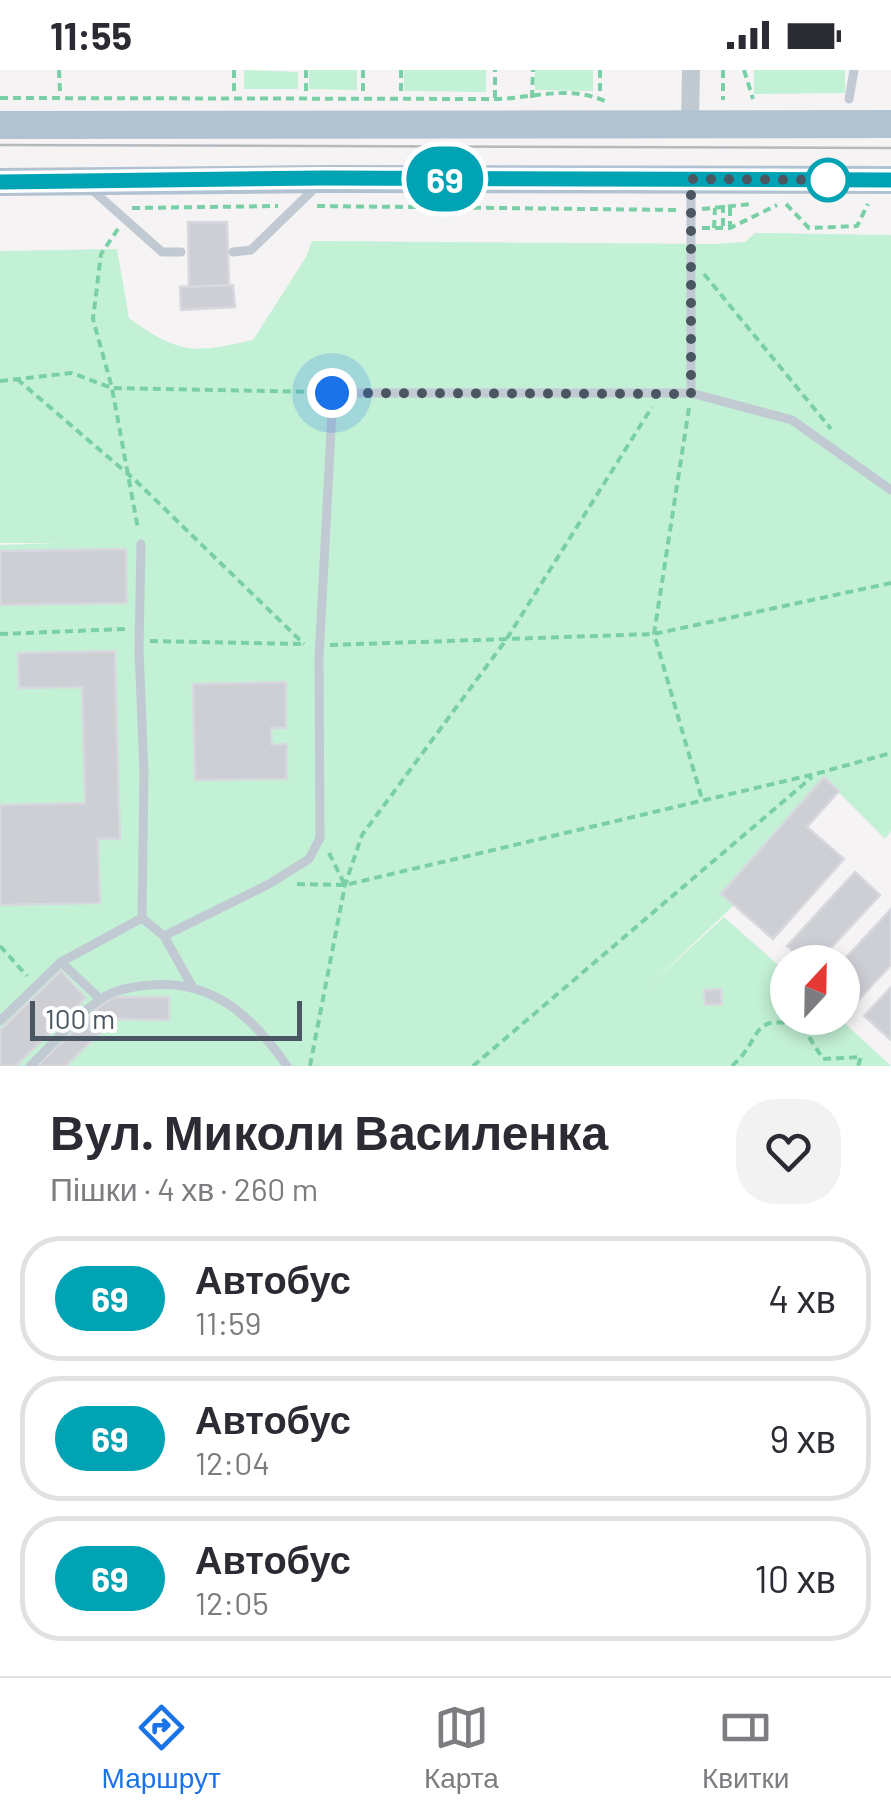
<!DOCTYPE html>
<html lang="uk">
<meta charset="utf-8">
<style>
:root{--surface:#fff;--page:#f2f2f3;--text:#2b2b33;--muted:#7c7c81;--line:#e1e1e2;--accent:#1a73e8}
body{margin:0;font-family:Barlow,sans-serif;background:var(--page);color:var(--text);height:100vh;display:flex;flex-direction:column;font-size:38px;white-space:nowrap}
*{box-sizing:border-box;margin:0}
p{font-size:32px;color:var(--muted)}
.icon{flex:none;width:55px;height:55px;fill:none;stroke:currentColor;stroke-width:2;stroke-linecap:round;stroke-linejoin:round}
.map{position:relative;height:996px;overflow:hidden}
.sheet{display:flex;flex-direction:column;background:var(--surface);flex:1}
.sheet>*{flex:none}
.badge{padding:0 20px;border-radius:32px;font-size:35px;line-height:65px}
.needle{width:65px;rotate:22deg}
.controls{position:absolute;left:770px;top:875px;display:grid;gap:20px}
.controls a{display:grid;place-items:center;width:90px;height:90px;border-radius:50%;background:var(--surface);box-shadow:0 5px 15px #0003;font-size:50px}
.scale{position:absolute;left:30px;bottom:25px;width:272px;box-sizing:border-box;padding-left:10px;border:5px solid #4a5661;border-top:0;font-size:28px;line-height:35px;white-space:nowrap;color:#4a5661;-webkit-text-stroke:8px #fff;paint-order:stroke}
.you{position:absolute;width:50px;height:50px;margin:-25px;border:8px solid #fff;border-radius:50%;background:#1a73e8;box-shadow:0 0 0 15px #1a73e833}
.map>.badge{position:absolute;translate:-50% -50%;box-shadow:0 0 0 5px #fff}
.round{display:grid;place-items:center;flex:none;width:105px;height:105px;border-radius:40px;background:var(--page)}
.headline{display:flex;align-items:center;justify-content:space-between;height:170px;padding:0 50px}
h1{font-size:48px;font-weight:800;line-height:75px}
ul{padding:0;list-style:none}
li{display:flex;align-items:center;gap:30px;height:125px;margin:0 20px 15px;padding:0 30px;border:5px solid var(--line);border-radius:40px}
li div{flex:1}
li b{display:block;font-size:38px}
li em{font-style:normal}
li .badge{min-width:110px;font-weight:700;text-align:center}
.status{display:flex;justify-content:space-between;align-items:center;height:70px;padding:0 50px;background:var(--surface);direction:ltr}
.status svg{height:28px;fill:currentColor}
.tab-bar{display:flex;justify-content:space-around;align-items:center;height:140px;border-top:2px solid var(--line);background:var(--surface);font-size:28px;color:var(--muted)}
.tab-bar a{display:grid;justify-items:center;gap:5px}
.tab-bar .active{color:var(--accent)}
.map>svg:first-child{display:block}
.green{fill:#c3f1d5}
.building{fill:#cdcfd5;stroke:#d7d9de;stroke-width:2.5}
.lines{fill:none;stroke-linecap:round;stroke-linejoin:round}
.path{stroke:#7ad0a6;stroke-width:4;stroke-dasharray:8 5;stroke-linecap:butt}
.lane{stroke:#c1cad2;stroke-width:9}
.street{stroke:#c1cad2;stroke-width:18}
.primary{stroke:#b3c2d1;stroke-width:28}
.tram{stroke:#b5b8bd;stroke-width:2.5}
.line-casing{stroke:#fff;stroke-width:22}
.line{stroke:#00a3b4;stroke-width:15}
.walk{stroke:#4a5661;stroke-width:10;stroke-dasharray:0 18}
.stop-dot{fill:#fff;stroke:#00a3b4;stroke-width:5}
</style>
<div class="status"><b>11:55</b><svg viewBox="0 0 49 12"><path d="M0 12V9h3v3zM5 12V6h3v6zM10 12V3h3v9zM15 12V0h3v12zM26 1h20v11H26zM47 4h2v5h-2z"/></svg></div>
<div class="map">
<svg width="891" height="996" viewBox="0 0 891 996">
<rect width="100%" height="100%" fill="#f5f3f3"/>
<path class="green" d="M244,0L298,2V19H244Z
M309,0H357V20L309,19Z
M404,0H486V22L404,21Z
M535,0H593V21L535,20Z
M754,0H845V23L754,24Z
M755,163L891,165V761L885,769L824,708L721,823L734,835L648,917L724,847L787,903L788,948H839L891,996H0V475L58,473H0V181L117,179L129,248C179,285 195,283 253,270L306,187L312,171L714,174L745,172Z"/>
<path class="building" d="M188,152H227L229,215L189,217Z
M229,215H233L235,237L181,240L180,217Z
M126,479L127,533L0,535V481Z
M115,581L120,769H98L100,833L0,835V735L85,733L82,617L19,618L18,583Z
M286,612V658H271L272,675L287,674V709L195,710L193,614Z
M824,707L839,721L807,757L844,789L773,869L721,824Z
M855,802L880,825L818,892H805L787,876Z
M891,839V895L853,936L842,926V892Z
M61,901L86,928L16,996H0V960Z
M891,917V970L864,946Z
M721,919L722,934L705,935L704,920Z
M115,927H169V950L114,949L66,996H37L103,933Z"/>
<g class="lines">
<path class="path" d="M59,0L60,22
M234,0V21
M306,0V23
M363,0V24
M401,0V25
M600,0V25
M723,0V30
M744,0L753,29
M0,28L499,29C537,27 571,15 607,32
M495,28V0
M532,28L533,0
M786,134L809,158L857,156L868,134
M723,135V158
M317,136L678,140
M132,138L278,136
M730,138V158
M702,139L752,134
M702,158H730L777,135
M714,158L715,138
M118,159L101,184L93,249L112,318L138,459
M704,204L831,359
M17,309L136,411L304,574
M0,311L72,303L112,318L322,322
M689,338L654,564L702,729
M0,564L125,559
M150,571L305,574
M330,575L654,564L891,513
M329,783L345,815
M297,814L345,815L815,704L891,683
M0,876L27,906
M310,996L345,815L362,765L506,570L652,337
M473,996L812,707
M732,996C765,967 747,943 802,956L823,989L861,987L858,996"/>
<path class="lane" d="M849,29L854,0
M691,112V323L792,350L891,420
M89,117L162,182H181
M233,182L251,180L318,115
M141,474L139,580L144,702L142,848L164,866L269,814L309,789L320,768L319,588L333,323H691
M164,866L193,918
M61,892L142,848
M0,951L61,892L100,929
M30,996C53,974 77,944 104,927C116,920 127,918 141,916C209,906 250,943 287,996"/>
<path class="street" d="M690,53L691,0"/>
<path class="primary" d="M0,55L891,54
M0,112L324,109L891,110"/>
<path class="tram" d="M0,75L891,78"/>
</g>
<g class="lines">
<g class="line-casing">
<path id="line" d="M0,112L324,108L891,110"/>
</g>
<use href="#line" class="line"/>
<path class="walk" d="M332,323L691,324V109L828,110"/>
</g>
<circle class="stop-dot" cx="828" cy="110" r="20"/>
</svg>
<div class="controls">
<a><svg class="needle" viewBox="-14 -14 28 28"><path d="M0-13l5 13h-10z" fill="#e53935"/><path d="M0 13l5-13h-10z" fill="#7c7c81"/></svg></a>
</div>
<div class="scale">100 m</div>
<div class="you" style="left:332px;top:323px"></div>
<b class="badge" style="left:445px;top:109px;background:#00a3b4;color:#fff">69</b>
</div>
<section class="sheet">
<div class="headline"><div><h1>Вул. Миколи Василенка</h1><p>Пішки · 4 хв · 260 m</p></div><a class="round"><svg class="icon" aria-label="heart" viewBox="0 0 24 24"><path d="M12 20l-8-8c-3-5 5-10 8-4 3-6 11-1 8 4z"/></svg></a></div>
<ul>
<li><span class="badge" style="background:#00a3b4;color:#fff">69</span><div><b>Автобус</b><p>11:59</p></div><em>4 хв</em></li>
<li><span class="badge" style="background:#00a3b4;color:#fff">69</span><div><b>Автобус</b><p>12:04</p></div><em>9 хв</em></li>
<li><span class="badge" style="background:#00a3b4;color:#fff">69</span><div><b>Автобус</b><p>12:05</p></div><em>10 хв</em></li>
</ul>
</section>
<nav class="tab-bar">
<a class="active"><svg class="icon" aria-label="directions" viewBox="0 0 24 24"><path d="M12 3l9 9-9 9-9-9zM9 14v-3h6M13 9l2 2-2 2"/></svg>Маршрут</a>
<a><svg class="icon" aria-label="map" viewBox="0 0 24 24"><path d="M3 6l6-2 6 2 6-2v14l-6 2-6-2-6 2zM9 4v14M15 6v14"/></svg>Карта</a>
<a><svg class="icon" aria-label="tickets" viewBox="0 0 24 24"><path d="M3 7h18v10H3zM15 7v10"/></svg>Квитки</a>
</nav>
